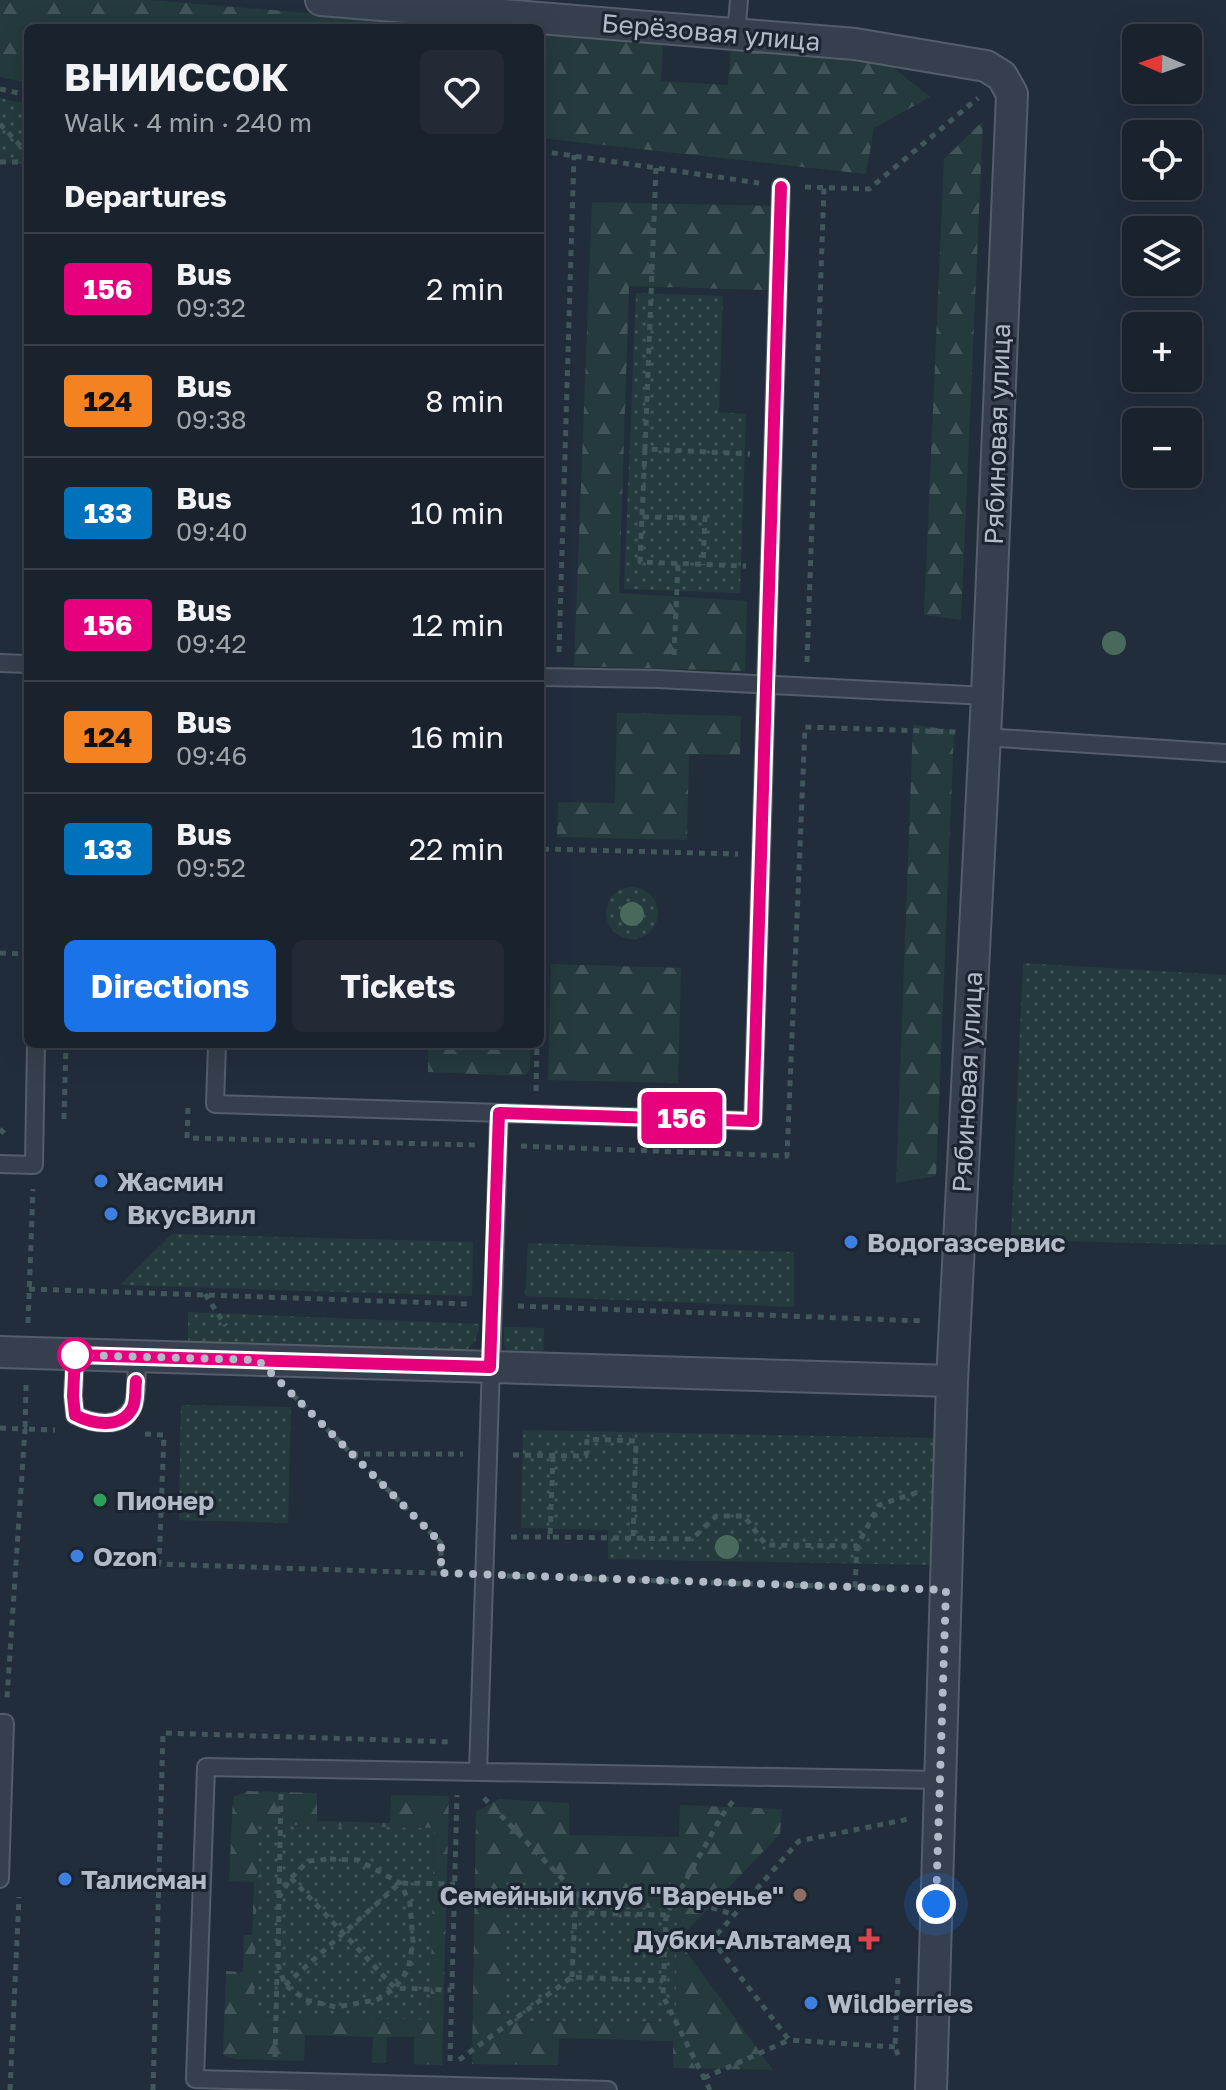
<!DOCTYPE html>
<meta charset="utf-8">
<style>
:root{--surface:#1a222d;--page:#232a35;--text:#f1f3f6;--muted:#9fa4aa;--line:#383f49;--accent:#1a73e8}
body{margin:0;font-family:"Golos Text",sans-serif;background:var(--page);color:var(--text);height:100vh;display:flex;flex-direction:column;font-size:30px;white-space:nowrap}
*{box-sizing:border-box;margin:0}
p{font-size:26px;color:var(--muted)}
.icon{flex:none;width:44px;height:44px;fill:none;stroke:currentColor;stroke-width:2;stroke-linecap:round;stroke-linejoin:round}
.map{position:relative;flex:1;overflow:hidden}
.details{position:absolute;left:24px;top:24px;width:520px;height:1024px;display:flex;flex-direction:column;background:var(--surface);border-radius:12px;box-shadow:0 8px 32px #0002,0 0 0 2px var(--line)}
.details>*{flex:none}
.badge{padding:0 16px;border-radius:6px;font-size:28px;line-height:52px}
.needle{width:52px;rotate:272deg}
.buttons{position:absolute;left:1122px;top:24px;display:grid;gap:16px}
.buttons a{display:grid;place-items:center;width:80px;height:80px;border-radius:12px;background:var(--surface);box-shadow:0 8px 32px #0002,0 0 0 2px var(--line);font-size:40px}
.you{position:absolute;width:40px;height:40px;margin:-20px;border:6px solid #fff;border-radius:50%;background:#1a73e8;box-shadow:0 0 0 12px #1a73e833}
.map>.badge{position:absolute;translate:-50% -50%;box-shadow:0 0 0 4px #fff}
h2{padding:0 40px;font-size:30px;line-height:72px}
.round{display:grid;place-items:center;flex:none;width:84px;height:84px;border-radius:12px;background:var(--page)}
.overview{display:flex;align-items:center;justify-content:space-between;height:136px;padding:0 40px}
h1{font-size:38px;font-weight:700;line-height:60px}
.primary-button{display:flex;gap:16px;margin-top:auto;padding:16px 40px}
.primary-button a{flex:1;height:92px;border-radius:12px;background:var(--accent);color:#fff;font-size:32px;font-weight:700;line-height:92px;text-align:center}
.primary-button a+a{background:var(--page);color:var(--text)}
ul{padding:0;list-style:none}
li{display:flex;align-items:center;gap:24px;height:112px;padding:0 40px;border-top:2px solid var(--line)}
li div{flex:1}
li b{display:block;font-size:30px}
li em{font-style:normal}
li .badge{min-width:88px;font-weight:700;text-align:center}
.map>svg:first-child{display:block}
.grass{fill:url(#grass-dots)}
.forest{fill:url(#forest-firs);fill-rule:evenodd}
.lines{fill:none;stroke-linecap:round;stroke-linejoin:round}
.lane-casing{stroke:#545d6a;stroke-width:20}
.street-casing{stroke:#545d6a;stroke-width:34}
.path{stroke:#42575b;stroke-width:5;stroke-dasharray:6 6;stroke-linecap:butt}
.lane{stroke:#363f4d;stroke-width:16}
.street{stroke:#363f4d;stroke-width:30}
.tree{fill:#48695b}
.line-casing{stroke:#fff;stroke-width:18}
.line{stroke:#e6007e;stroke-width:12}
.walk{stroke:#b2bac8;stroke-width:8;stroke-dasharray:0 14.4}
.shop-dot{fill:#3f7fe0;stroke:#1b2431;stroke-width:3}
.stop-dot{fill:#fff;stroke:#e6007e;stroke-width:4}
.leisure-dot{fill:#2e9e5b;stroke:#1b2431;stroke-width:3}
.education-dot{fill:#8d6e63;stroke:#1b2431;stroke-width:3}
.health-dot{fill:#e0444e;stroke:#1b2431;stroke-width:3}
.labels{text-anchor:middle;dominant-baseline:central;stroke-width:6;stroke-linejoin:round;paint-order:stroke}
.street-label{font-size:26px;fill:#b2bac8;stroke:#1b2431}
.poi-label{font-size:26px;font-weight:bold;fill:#b2bac8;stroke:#1b2431;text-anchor:start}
</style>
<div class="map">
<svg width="1226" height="2090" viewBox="0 0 1226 2090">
<defs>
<pattern id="grass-dots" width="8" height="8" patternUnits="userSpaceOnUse" patternTransform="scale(2)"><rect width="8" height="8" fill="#243a3d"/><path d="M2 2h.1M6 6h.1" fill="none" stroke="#415458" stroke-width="1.8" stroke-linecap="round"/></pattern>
<pattern id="forest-firs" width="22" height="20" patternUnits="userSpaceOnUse" patternTransform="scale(2)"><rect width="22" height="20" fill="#243a3d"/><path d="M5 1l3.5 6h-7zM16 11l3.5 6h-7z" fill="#415458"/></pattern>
</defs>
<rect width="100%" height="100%" fill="#222d3c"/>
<path class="grass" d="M0,98L28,104V164L0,162Z
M636,293L723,296L719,412L746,414L740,593L624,589Z
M606 913a26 26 0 1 1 52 0a26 26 0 1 1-52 0Z
M1023,963L1226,975V1245L1011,1240Z
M172,1234L473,1242L472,1296L120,1285Z
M528,1243L794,1252V1307L525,1296Z
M188,1312L480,1324L475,1342L460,1356L188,1346Z
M504,1327L544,1328L543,1364L511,1359L504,1345Z
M181,1405L291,1407L288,1523L179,1520Z
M523,1430L934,1438L931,1565L608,1559V1530L521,1528Z
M258,1824L434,1828L430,2020L254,2016Z
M503,1878L597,1879L596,1906L677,1909L676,2023L502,2021Z"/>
<path class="forest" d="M0,0H150L488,28H28V83L0,77Z
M540,32L663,43L661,81L728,85L731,48L889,64L930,97L874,128L866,174L540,138Z
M983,121L961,620L924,615L944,159Z
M592,202L772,206L768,290L629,286L619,593L747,601L745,671L574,666Z
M617,713L741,716L740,755L689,754L687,840L557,837L558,802L615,803Z
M913,725L954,730L936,1176L896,1183Z
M551,964L681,968L678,1083L548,1080Z
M308,1044H531L530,1068L527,1074L520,1076L428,1072V1047Z
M248,1791L317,1793V1821L390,1823L391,1795L449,1796L442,2065L414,2064V2037H387L386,2063H372L373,2037L305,2035L304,2061L235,2059L223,2055L226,1971L243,1972L244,1935H252L254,1882L229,1881L233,1797ZM258,1824L434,1828L430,2020L254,2016Z
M499,1799L569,1803V1835L679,1837L680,1805L782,1809L780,1834L682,1936V1946L773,2070L673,2068V2041L559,2038L558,2065L472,2064L476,1812ZM504,1878L597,1879L596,1906L677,1909L676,2023L502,2021Z"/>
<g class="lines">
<g class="lane-casing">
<path id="lane" d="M736,34L739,0
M0,663L28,664
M540,677L658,679L987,696
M984,737L1226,753
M217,1044L215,1104L753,1121L781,187
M0,1164L34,1165L36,1044
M75,1355L73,1396L75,1415C93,1424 121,1429 132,1408C138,1397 136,1370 137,1357
M0,1723H5L0,1879
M478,1772L499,1113
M608,2090L195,2079L206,1767L940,1780"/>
</g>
<g class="street-casing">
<path id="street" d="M321,0L855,44L986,66L1002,76L1012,94L987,696L952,1381L931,2090
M0,1352L952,1381"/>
</g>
<path class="path" d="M0,89L28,95
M0,124L28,154
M540,151L759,183
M0,162H28
M656,168L645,449L750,454
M805,187L869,189L978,98
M645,449L640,562L746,566
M643,517L705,518L703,565
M559,652L574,155
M674,655L678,564
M807,662L824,188
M543,849L738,854
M540,947L543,849H541
M0,953L28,954
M536,1091L537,1044
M188,1108L187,1138L475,1145
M64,1119L66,1044
M0,1129L8,1137
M521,1146L787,1156L805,727L956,732
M29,1289L468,1304
M205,1294L226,1326
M518,1306L924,1321
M28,1323L33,1189
M26,1385L25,1429L55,1430
M293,1395L441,1543V1573
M0,1428L25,1429L7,1698
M145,1434L164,1435L159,1564L461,1574
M352,1454H463
M513,1455L586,1456L587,1439L636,1441L633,1538
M553,1456L550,1537L692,1539L716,1516H744L766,1545L857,1546L879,1505L918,1492
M511,1537H550
M507,1576L913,1589
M855,1587L857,1546
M484,1798L576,1893L588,1913L666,1915
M330,1859L358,1860L400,1883L410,1903L413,1942L408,1970L395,1988L377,2000L336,2007L306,2000L285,1985L278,1965L279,1897L291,1878L308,1861Z
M291,1878L395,1988L451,1990
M279,1896L281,1794
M677,1897L735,1915
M666,1937L712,1940
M572,1977L576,1894
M898,1978L895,2047L898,2055
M285,1985L400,1883L455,1884
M895,2047L789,2040L712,1940L799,1841L909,1819
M275,2057L277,1971
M459,2060L572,1977L663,1981
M450,2061L457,1795
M704,2078L789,2040
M10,2090L19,1897
M153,2090L163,1733L453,1742
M710,2090L663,1996L666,1915L723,1814L733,1801"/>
<use href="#lane" class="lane"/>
<use href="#street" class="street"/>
</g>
<g class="tree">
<circle cx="1114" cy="643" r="12"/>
<circle cx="632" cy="914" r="12"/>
<circle cx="727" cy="1547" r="12"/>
</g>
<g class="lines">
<g class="line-casing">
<path id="line" d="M136,1381C135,1389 136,1400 133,1407C122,1430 92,1424 75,1415L73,1396L75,1355L490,1367L499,1113L753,1121L781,187"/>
</g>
<use href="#line" class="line"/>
<path class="walk" d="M75,1355L258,1360L441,1543V1573L946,1590L936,1904"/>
</g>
<g class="shop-dot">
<circle cx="101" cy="1181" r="8"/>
<circle cx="111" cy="1214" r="8"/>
<circle cx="851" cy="1242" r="8"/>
<circle cx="77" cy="1556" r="8"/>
<circle cx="65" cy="1879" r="8"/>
<circle cx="811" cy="2003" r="8"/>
</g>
<circle class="stop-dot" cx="75" cy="1355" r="16"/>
<circle class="leisure-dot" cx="100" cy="1500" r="8"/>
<circle class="education-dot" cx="800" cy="1895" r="8"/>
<path class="health-dot" d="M865 1927h8v8h8v8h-8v8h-8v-8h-8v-8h8z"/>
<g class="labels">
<g class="street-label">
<text transform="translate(711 32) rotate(5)">Берёзовая улица</text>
<text transform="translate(997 434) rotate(-88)">Рябиновая улица</text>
<text transform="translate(967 1082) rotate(-87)">Рябиновая улица</text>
</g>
<g class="poi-label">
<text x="117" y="1181">Жасмин</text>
<text x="127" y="1214">ВкусВилл</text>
<text x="867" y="1242">Водогазсервис</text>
<text x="116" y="1500">Пионер</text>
<text x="93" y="1556">Ozon</text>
<text x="81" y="1879">Талисман</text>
<text x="784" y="1895" text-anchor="end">Семейный клуб "Варенье"</text>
<text x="851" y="1939" text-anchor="end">Дубки-Альтамед</text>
<text x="827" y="2003">Wildberries</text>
</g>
</g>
</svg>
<div class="buttons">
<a><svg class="needle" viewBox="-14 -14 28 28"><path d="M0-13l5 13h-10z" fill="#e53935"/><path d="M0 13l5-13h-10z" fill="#9fa4aa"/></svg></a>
<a><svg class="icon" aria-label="locate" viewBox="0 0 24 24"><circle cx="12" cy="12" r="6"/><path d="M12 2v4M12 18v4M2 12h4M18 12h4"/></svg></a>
<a><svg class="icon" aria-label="layers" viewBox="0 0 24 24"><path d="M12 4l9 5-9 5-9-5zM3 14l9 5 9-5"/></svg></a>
<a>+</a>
<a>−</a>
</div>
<div class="you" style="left:936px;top:1904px"></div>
<b class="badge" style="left:682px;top:1118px;background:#e6007e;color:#fff">156</b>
<section class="details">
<div class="overview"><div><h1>ВНИИССОК</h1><p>Walk · 4 min · 240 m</p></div><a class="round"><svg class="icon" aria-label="heart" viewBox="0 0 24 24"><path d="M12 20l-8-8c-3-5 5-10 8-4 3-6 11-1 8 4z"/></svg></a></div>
<h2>Departures</h2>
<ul>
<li><span class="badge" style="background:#e6007e;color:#fff">156</span><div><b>Bus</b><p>09:32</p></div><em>2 min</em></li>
<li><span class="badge" style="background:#f58220;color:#111">124</span><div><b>Bus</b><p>09:38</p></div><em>8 min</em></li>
<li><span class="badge" style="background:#0072bc;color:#fff">133</span><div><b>Bus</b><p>09:40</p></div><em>10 min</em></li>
<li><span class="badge" style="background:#e6007e;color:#fff">156</span><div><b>Bus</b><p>09:42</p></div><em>12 min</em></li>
<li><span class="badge" style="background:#f58220;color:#111">124</span><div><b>Bus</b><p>09:46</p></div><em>16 min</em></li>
<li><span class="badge" style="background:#0072bc;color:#fff">133</span><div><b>Bus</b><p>09:52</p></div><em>22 min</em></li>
</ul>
<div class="primary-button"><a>Directions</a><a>Tickets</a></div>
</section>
</div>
